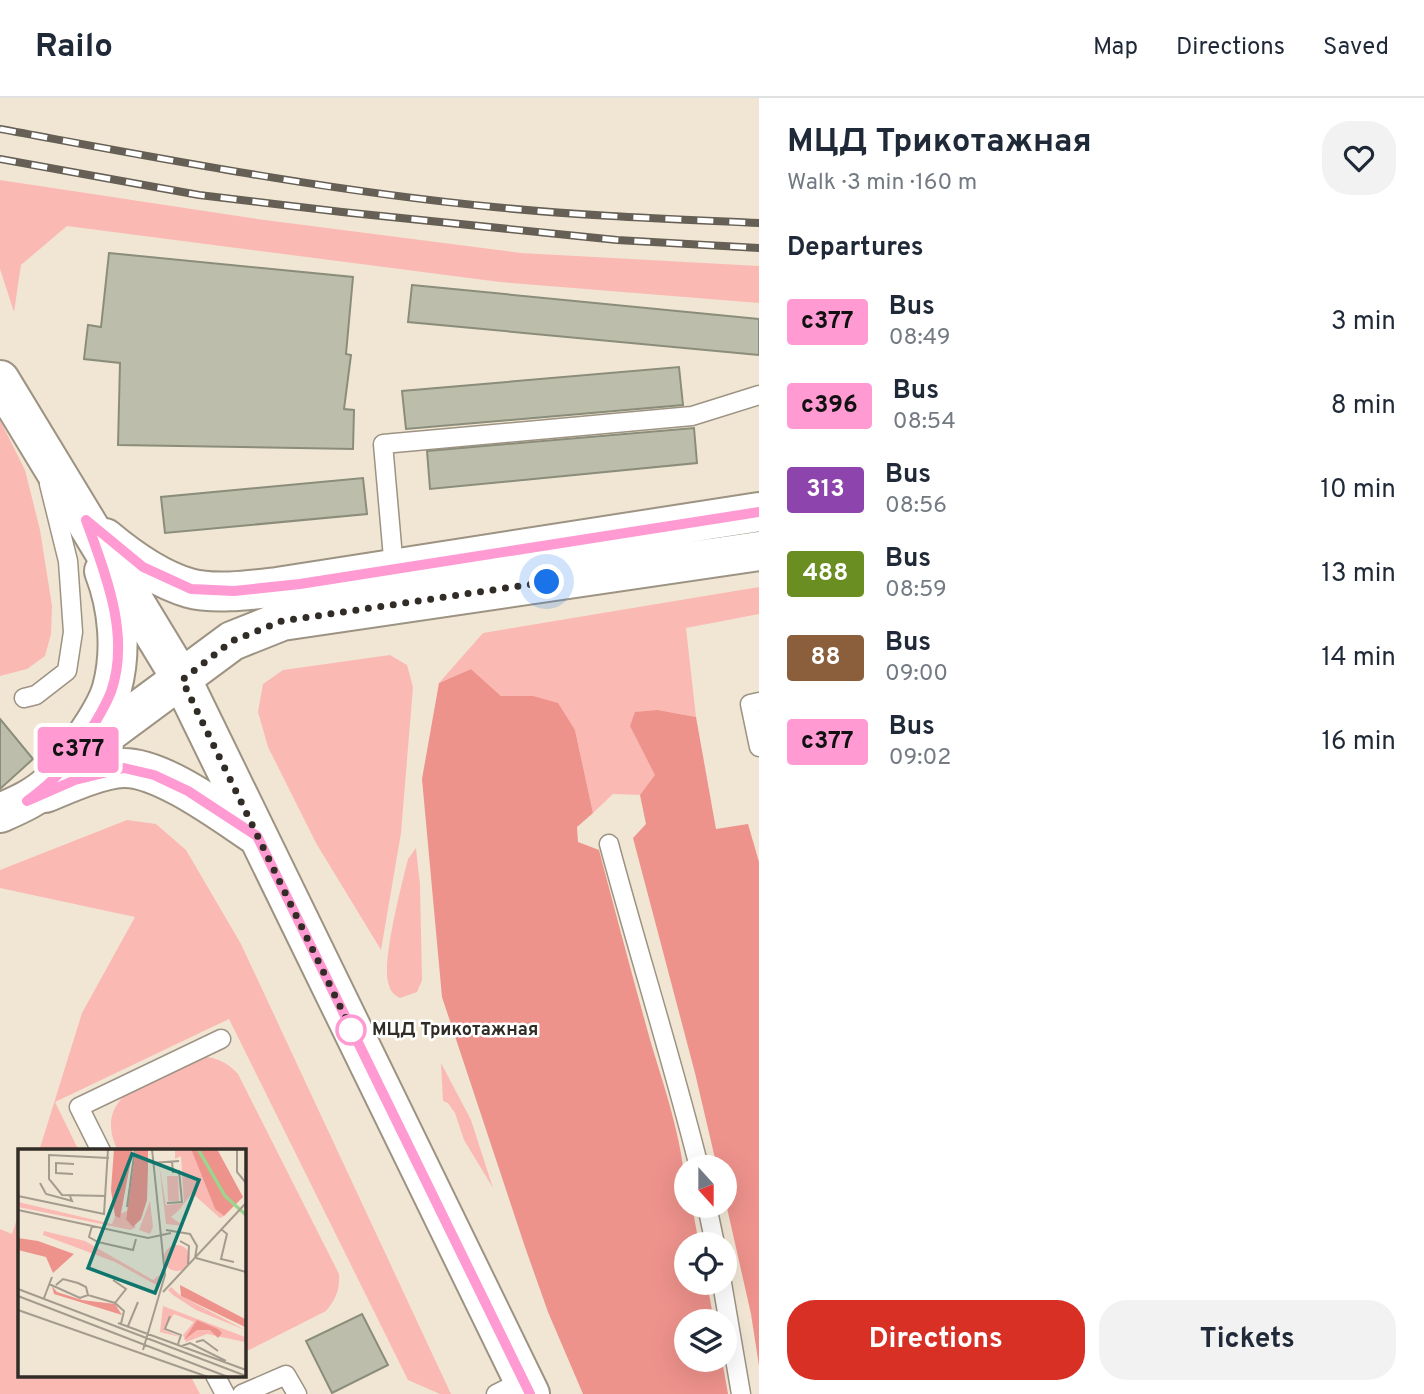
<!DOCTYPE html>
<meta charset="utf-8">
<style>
:root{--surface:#fff;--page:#f2f2f3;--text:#1f2937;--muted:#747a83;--line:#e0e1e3;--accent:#d93025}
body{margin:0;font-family:Overpass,sans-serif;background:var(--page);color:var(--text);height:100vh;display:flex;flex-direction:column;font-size:26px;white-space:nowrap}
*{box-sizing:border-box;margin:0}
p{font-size:23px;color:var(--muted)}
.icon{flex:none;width:38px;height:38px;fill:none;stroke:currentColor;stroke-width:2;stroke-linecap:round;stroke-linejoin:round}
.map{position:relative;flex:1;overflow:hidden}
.sheet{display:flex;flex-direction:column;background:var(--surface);width:665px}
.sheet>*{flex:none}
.badge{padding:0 14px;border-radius:5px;font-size:24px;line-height:46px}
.needle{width:46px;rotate:159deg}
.fabs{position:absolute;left:674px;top:1057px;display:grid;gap:14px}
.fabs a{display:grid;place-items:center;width:63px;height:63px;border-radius:50%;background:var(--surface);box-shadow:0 7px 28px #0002;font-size:35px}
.you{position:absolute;width:35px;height:35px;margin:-18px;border:5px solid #fff;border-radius:50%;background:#1a73e8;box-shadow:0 0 0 10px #1a73e833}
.map>.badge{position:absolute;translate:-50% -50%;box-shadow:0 0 0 4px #fff}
h2{padding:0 28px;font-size:26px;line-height:63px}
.round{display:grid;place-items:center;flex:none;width:74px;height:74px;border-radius:28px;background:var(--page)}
.summary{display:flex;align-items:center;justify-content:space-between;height:119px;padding:0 28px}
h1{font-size:33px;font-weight:700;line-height:52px}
.button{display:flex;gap:14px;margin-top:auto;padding:14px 28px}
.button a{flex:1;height:80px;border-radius:28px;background:var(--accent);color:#fff;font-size:28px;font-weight:700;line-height:80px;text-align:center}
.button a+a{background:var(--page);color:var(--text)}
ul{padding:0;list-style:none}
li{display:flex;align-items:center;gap:21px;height:84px;padding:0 28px}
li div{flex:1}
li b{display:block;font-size:26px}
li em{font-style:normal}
li .badge{min-width:77px;font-weight:700;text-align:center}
header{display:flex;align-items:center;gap:42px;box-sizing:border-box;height:98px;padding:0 35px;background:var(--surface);border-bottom:2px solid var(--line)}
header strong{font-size:33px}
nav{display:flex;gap:38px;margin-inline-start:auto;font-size:24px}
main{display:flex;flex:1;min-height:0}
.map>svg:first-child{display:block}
.green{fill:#fbb9b4}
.forest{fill:#ee928c}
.building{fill:#bcbeab;stroke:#8b8d7b;stroke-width:2}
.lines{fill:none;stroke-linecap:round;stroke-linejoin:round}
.lane-casing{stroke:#9d9383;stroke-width:21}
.secondary-casing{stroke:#9d9383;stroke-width:42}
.lane{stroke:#fff;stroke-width:18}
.secondary{stroke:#fff;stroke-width:38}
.rail-casing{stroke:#655f55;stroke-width:8}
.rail{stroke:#fff;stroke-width:5;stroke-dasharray:16;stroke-linecap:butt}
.line-casing{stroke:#fff;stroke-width:16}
.line{stroke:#ff9ad2;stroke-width:10}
.walk{stroke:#312d26;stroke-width:7;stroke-dasharray:0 12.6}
.stop-dot{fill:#fff;stroke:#ff9ad2;stroke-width:3.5}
.labels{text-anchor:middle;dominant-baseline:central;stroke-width:5;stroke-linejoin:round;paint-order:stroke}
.stop-label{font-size:18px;font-weight:bold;fill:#312d26;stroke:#fff;text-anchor:start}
.inset-river{fill:none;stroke:#9cd58e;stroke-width:3.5}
.inset-road{fill:none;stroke:#a49c8e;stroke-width:2}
.view{fill:#0f766e;fill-opacity:0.15;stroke:#0f766e;stroke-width:3.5}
.inset-edge{fill:none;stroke:#312d26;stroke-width:3.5}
</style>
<header>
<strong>Railo</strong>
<nav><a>Map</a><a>Directions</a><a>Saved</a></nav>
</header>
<main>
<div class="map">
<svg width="759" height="1296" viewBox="0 0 759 1296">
<rect width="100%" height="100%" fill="#f1e6d4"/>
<path class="green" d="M0,82L257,121L521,155L759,168V205L500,184L67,128L21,167L14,214L0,171Z
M0,322L25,372L40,432L52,508L51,536L45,558L27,571L0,578Z
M759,489V516L686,530L696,619L658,612L646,657L656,677L640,697L613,696L593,715L575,632L533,598H501L471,571L439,585L483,535Z
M390,557L407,567L413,589L401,735L381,852L316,745L268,649L258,614L263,586L283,572Z
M127,722L156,726L186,752L241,846L451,1296H440L408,1282L229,921L55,1004L79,1053H39L82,915L135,819L0,790V772Z
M416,750L420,787L422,882L417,894L400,900C392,896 390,892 388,884C382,862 402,785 408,761Z
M198,958C215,959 226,963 238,976L339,1176C340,1192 336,1201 326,1213L249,1252H243V1053H118C89,995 158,978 198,958Z
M441,965L471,1022L493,1090L464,1042L455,1015L448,1005L443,1003Z
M19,1115V1277H190L200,1296H0V1131L12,1136Z"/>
<path class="forest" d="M471,571L501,598H533L558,605L575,632L593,715L577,729L578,744L599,752C616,816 633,881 651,945C667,998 686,1052 686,1108H692L699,1146H686V1185H707L714,1223H686V1262H722L728,1296H583L548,1214L525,1149L442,899L422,681L439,585Z
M658,612L696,619L716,731L748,726L759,764V1268L751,1216L725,1101L724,1069H717L695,975L633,740L646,726L640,697L655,677L630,628L635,614Z"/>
<path class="building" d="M109,155L353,179L346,256L351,257L344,311L354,312L353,351L118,347L120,265L84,261L88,227L101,229Z
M412,187L759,221V257L408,224Z
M679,269L683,307L406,331L402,293Z
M694,330L697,365L430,391L427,353Z
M363,380L367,416L165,435L161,399Z
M0,621L33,661L0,691Z
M362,1216L388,1267L332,1295L306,1243Z"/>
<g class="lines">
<g class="lane-casing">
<path id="lane" d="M394,471L383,346L692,318L759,297
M24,600L36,597L67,573L73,534L68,463L49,386
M759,604L750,606L759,649
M609,746C638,854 672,961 699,1069
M101,1053L79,1009L221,941
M707,1108L715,1146
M722,1185L741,1296
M215,1277L225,1296
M242,1296L286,1277L297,1296
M496,1296L524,1282"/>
</g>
<g class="secondary-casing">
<path id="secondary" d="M0,282L182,582L530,1296
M105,440C130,461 158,481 189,490C214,497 251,492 277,489L759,414
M74,660L232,543L282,523L759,453
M45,695C67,686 100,671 123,670C162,669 225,717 257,738
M0,715C18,707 37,699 51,685C65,673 75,657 84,642C94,626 107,609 112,590C122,553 118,509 104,473"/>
</g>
<use href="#lane" class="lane"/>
<use href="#secondary" class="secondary"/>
<g class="rail-casing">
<path id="rail" d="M0,31C164,61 328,93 494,109C582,118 671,121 759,125
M0,61L199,97L342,114L617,142L759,150"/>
</g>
<use href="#rail" class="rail"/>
</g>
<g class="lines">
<g class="line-casing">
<path id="line" d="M530,1296L257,738L188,693L154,677L124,670L75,682L27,703C55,683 70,665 88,636C97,622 105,609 111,594C131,537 105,475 86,422L143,469L191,491L234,493L300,486L759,414"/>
</g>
<use href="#line" class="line"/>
<path class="walk" d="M351,932L354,937L182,582L232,543L282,523L547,484"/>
</g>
<circle class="stop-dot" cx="351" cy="932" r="14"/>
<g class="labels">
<g class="stop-label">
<text x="372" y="932">МЦД Трикотажная</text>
</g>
</g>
<g transform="translate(18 1051)">
<rect width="228" height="228" fill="#f1e6d4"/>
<path d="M157,0H173L197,60L206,67L202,69L174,44L161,61L153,68L166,77L148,75L141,15L148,56L166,54L163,7L157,10ZM149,27H160L161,52H150ZM132,52L135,78L132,85L121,81ZM0,53L94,75L97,67L109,62L108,69L118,78L113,81L0,58ZM26,82L67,92L135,131L143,125L140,137L97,113L25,86ZM146 109a13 13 0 1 1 26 0a13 13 0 1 1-26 0ZM153,138L163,147L227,181L178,161L155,146L150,141ZM145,157L227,188V193L189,185L168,193L165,186L176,173L156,165L146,181L162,188L142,183Z" fill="#fbb9b4"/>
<path d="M96,0H115L102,69L97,67L93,41ZM118,0H130V19L129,51L123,70L115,78L108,70ZM173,0H199L225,48L206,67L197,60ZM0,89L20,92L56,105L35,124L28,108L0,101ZM162,136L227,170V178L163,147ZM34,137L39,143L64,151L97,155L104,166L36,145ZM179,171L200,180L204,184L200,189L192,181H179L166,191Z" fill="#ee928c"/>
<path class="inset-river" d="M180,0L207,47L228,66"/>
<path class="inset-road" d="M219,0V23L228,34M134,14L161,12M55,25L38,24V14L56,15M22,34L28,45L54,52L52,47M0,47L86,65L90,0M88,47L44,46L31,30V6L91,9M149,54L164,53L161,22L155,23L154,13M109,58L117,0M0,61L130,89L153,84M74,77L71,88L80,93L115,101L118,90M203,80L209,85L203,110L216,113M148,81L172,85L179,97L177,109M162,92L171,97L170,115M178,109L228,123M95,131L108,140L97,154M31,135L62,149L70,146L97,154L106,162L103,175M38,136L45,130L60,134L68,138L70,146M0,140L228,227M145,143L228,54M0,147L210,228M26,149L34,128M0,161L190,228M152,167L147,180L163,186L160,195M100,174L228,221M110,177L120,153M178,193L185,191L200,202M164,197L172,194L208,212M125,201L147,126L134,0"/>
<path class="view" d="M114,5L181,31L137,144L70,119Z"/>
<rect width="228" height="228" class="inset-edge"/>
</g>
</svg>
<div class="fabs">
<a><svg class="needle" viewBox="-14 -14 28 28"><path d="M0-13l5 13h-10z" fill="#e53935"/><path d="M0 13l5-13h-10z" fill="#747a83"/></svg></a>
<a><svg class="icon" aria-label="locate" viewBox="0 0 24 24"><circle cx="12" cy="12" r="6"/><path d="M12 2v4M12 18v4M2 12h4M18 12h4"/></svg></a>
<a><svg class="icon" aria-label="layers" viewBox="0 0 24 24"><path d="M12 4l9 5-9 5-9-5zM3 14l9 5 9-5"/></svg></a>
</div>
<div class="you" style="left:547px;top:484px"></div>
<b class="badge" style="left:78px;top:652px;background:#ff9ad2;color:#111">с377</b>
</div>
<section class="sheet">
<div class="summary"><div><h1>МЦД Трикотажная</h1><p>Walk · 3 min · 160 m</p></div><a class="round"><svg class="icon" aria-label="heart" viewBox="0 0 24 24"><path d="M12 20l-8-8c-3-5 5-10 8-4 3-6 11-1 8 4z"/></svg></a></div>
<h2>Departures</h2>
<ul>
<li><span class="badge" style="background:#ff9ad2;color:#111">с377</span><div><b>Bus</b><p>08:49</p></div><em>3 min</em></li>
<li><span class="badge" style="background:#ff9ad2;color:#111">с396</span><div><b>Bus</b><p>08:54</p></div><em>8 min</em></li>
<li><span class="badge" style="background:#8e44ad;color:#fff">313</span><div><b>Bus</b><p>08:56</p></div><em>10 min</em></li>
<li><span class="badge" style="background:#6b8e23;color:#fff">488</span><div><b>Bus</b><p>08:59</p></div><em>13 min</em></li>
<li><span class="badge" style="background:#8b5e3c;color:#fff">88</span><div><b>Bus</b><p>09:00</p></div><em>14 min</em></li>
<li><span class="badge" style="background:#ff9ad2;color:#111">с377</span><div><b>Bus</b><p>09:02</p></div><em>16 min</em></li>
</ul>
<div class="button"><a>Directions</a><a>Tickets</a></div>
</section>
</main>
